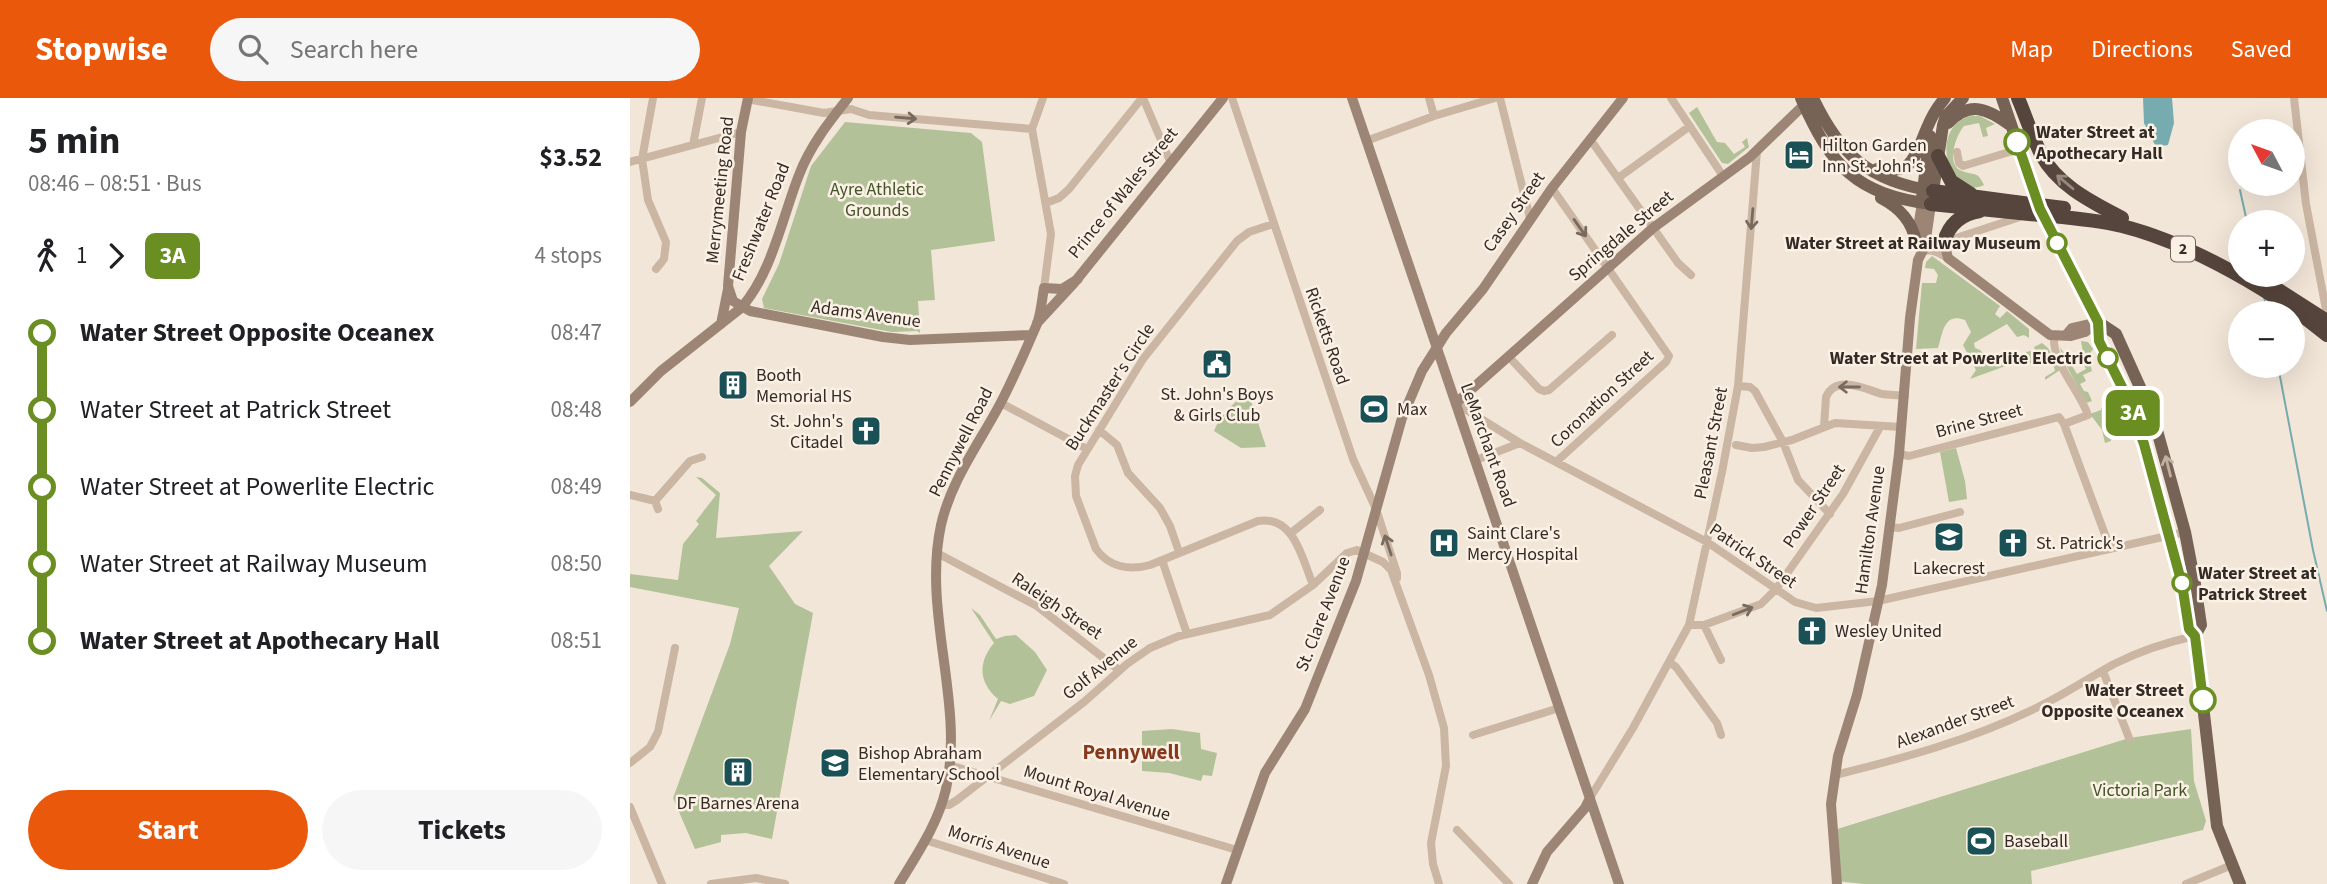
<!DOCTYPE html>
<meta charset="utf-8">
<style>
:root{--surface:#fff;--page:#f6f6f6;--text:#202124;--muted:#757577;--accent:#ea580c}
body{margin:0;font-family:"Source Sans 3",sans-serif;background:var(--page);color:var(--text);height:100vh;display:flex;flex-direction:column;font-size:26px;white-space:nowrap}
*{box-sizing:border-box;margin:0}
p{font-size:23px;color:var(--muted)}
.icon{flex:none;width:38px;height:38px;fill:none;stroke:currentColor;stroke-width:2;stroke-linecap:round;stroke-linejoin:round}
.map{position:relative;flex:1;overflow:hidden}
.sheet{display:flex;flex-direction:column;background:var(--surface);width:630px}
.sheet>*{flex:none}
.badge{padding:0 14px;border-radius:10px;font-size:24px;line-height:46px}
.needle{width:46px;rotate:311deg}
.controls{position:absolute;left:1598px;top:21px;display:grid;gap:14px}
.controls a{display:grid;place-items:center;width:77px;height:77px;border-radius:50%;background:var(--surface);box-shadow:0 7px 28px #0002;font-size:35px}
.map>.badge{position:absolute;translate:-50% -50%;box-shadow:0 0 0 4px #fff}
.legs{display:flex;align-items:center;gap:10px;height:77px;padding:0 28px;font-size:23px}
.legs p{margin-inline-start:auto}
.summary{display:flex;align-items:center;justify-content:space-between;height:119px;padding:0 28px}
h1{font-size:38px;font-weight:700;line-height:52px}
.action{display:flex;gap:14px;margin-top:auto;padding:14px 28px}
.action a{flex:1;height:80px;border-radius:42px;background:var(--accent);color:#fff;font-size:28px;font-weight:700;line-height:80px;text-align:center}
.action a+a{background:var(--page);color:var(--text)}
ul{padding:0 28px;list-style:none}
li{display:flex;align-items:center;gap:24px;height:77px;font-size:26px}
li i{display:grid;place-items:center;width:10px;height:100%;margin:0 9px;background:currentColor}
li i::after{content:'';width:18px;height:18px;margin:-9px;border:5px solid;border-radius:50%;background:var(--surface)}
li p{margin-inline-start:auto}
li:first-child i{background:linear-gradient(#0000 50%,currentColor 0)}
li:last-child i{background:linear-gradient(currentColor 50%,#0000 0)}
header{display:flex;align-items:center;gap:42px;box-sizing:border-box;height:98px;padding:0 35px;background:var(--accent);color:#fff}
header strong{font-size:33px}
nav{display:flex;gap:38px;margin-inline-start:auto;font-size:24px}
.search{width:490px;height:63px;background:var(--page);display:flex;align-items:center;gap:18px;box-sizing:border-box;padding:0 24px;border-radius:38px;color:var(--muted);font-size:26px}
main{display:flex;flex:1;min-height:0}
.map>svg:first-child{display:block}
.green{fill:#b2c197}
.water{fill:#76abb0}
.lines{fill:none;stroke-linecap:round;stroke-linejoin:round}
.stream{stroke:#76abb0;stroke-width:2}
.street{stroke:#cab6a3;stroke-width:8}
.secondary{stroke:#9d8575;stroke-width:10}
.primary{stroke:#776256;stroke-width:12}
.highway{stroke:#56453c;stroke-width:14}
.highway-bridge{stroke:#56453c;stroke-width:14}
.oneway{stroke:#786a5e}
.oneway2{stroke:#98897f}
.oneway3{stroke:#bfb0a4}
.line-1-casing{stroke:#fff;stroke-width:16}
.line-1{stroke:#6b8e23;stroke-width:10}
.stop-1-dot{fill:#fff;stroke:#6b8e23;stroke-width:3.5}
.labels{text-anchor:middle;dominant-baseline:central;stroke-width:5;stroke-linejoin:round;paint-order:stroke}
.shield{fill:#faf0e4;stroke:#70665f;stroke-width:2}
.shield-label{font-size:16px;font-weight:bold;fill:#352b26}
.stop-label{font-size:18px;font-weight:bold;fill:#352b26;stroke:#faf0e4;text-anchor:end}
.poi-label{font-size:18px;fill:#352b26;stroke:#faf0e4;text-anchor:start}
.park-label{font-size:18px;fill:#435429;stroke:#faf0e4}
.street-label{font-size:18px;fill:#352b26;stroke:#faf0e4}
.quarter-label{font-size:21px;font-weight:bold;fill:#86391c;stroke:#faf0e4}
</style>
<header>
<strong>Stopwise</strong>
<div class="search"><svg class="icon" aria-label="search" viewBox="0 0 24 24"><circle cx="10" cy="10" r="6"/><path d="M15 15l6 6"/></svg>Search here</div>
<nav><a>Map</a><a>Directions</a><a>Saved</a></nav>
</header>
<main>
<section class="sheet">
<div class="summary"><div><h1>5 min</h1><p>08:46 – 08:51 · Bus</p></div><b>$3.52</b></div>
<div class="legs"><svg class="icon" aria-label="walk" viewBox="0 0 24 24"><circle cx="13" cy="4" r="2"/><path d="M13 8l-2 6 4 7M11 14l-3 7M7 12l3-4h3l4 4"/></svg>1<svg class="icon" aria-label="forward" viewBox="0 0 24 24"><path d="M9 5l7 7-7 7"/></svg><b class="badge" style="background:#6b8e23;color:#fff">3A</b><p>4 stops</p></div>
<ul>
<li><i style="color:#6b8e23"></i><b>Water Street Opposite Oceanex</b><p>08:47</p></li>
<li><i style="color:#6b8e23"></i><span>Water Street at Patrick Street</span><p>08:48</p></li>
<li><i style="color:#6b8e23"></i><span>Water Street at Powerlite Electric</span><p>08:49</p></li>
<li><i style="color:#6b8e23"></i><span>Water Street at Railway Museum</span><p>08:50</p></li>
<li><i style="color:#6b8e23"></i><b>Water Street at Apothecary Hall</b><p>08:51</p></li>
</ul>
<div class="action"><a>Start</a><a>Tickets</a></div>
</section>
<div class="map">
<svg width="1697" height="786" viewBox="0 0 1697 786">
<rect width="100%" height="100%" fill="#f2e6d8"/>
<path class="green" d="M1067,9L1087,44L1095,45L1104,56L1115,49L1112,44L1117,40L1119,49L1098,66L1092,65L1059,15Z
M1340,18H1350L1365,26L1356,30L1358,38L1353,39L1349,25L1334,28C1326,37 1315,67 1332,73C1344,78 1347,72 1354,87C1318,105 1298,29 1340,18Z
M215,24L341,35L352,44L365,143L301,152L305,202L288,203L290,235L287,233L262,234L134,210L132,201L149,166L181,68Z
M1302,158L1370,208L1365,216L1370,220L1377,213L1399,231V240L1394,237L1387,239L1377,226L1344,245L1345,250L1350,252L1364,266L1378,255L1381,266L1340,281L1346,272L1333,247L1341,234L1335,222C1314,214 1313,234 1308,250L1286,251L1292,185H1306L1308,177L1304,171L1295,170L1296,164Z
M1451,243L1458,244L1463,251L1458,259L1462,273L1453,277L1456,283L1450,286L1454,293L1458,294L1462,303L1456,305L1433,261L1430,249L1447,276L1456,271L1449,257L1453,255Z
M1412,245L1418,250L1430,272L1415,282V279L1425,273L1424,269L1421,267L1405,268L1400,265L1396,254L1405,252L1404,249Z
M614,298L620,300L636,349L611,350L584,333C589,320 602,305 614,298Z
M1487,305L1491,306L1499,326L1480,332L1481,343L1475,345L1472,332L1460,316L1471,312V310Z
M1326,350L1335,383L1337,401L1319,404L1310,354Z
M66,379L72,380L90,395L86,440L173,433L139,468L165,506L183,515L142,741L116,735L91,737V744L65,751L43,700L100,546L109,510L0,489V476L48,482L53,446L69,426L66,423L86,397Z
M341,510L350,517L366,541L375,538L386,537L405,554L417,572L404,598L380,606L371,603L359,623L368,601C348,584 348,564 364,545Z
M542,631L570,635L571,651L587,655L582,678L573,677L571,683L539,675L512,673V633Z
M1561,631L1564,683L1576,723L1573,732L1401,773L1402,786H1234L1206,783L1201,733L1499,640Z"/>
<path class="water" d="M1513,0H1542L1544,25L1538,47L1526,49L1514,25Z"/>
<g class="lines">
<path class="stream" d="M1610,92L1617,124
M1634,199L1638,215
M1648,268L1683,452L1697,513"/>
<path class="street" d="M23,0L12,61L18,102L36,144L34,161L26,171
M413,0L402,31L421,136L414,190
M513,0L540,63
M602,0L723,361L746,411L767,475V480
M799,0L804,18
M870,0L900,120
M1041,0L1093,78
M1664,0L1676,106L1697,217
M117,1L194,15L221,11L239,17L402,31
M960,41L1048,165L1061,177
M736,43L804,18L865,0
M63,47L72,0
M1327,54L1329,65L1333,68L1389,51
M0,64L111,34
M988,80L1060,28
M922,90L1039,258L1036,264L926,364
M416,105L429,100L439,91L512,0
M643,126L619,134L607,143L513,261L448,367L445,378L446,398L466,451C479,469 499,473 520,467L628,423C664,417 672,460 683,487
M1314,144L1390,119
M1291,155C1302,149 1308,155 1318,160
M1424,238C1422,266 1449,291 1458,317L1434,326
M878,258L909,291L914,293L919,292L982,237
M1108,288L1120,289L1125,293L1153,344L1168,382L1200,416
M371,305L457,351
M827,306L890,345L1077,444L1165,504L1186,510L1248,503L1555,434
M1194,328L1196,299C1206,276 1235,291 1252,296C1259,297 1267,297 1275,298
M469,332L487,347L498,375L530,410L540,428L549,454
M1106,347L1122,350L1134,349L1162,342L1205,325L1271,329
M1269,356L1279,358L1429,319L1434,326L1480,450
M846,362L890,345
M0,397L25,403L28,411
M25,403L60,363L72,359
M1260,429L1269,430L1330,414
M661,435L690,412
M307,455L407,508L489,572
M532,462L557,536
M1059,527H1074L1131,506L1146,491L1213,396L1250,329
M1074,527L1091,562
M1039,564L1046,569L1087,625L1091,637
M1473,573L1499,640
M843,637L929,610
M0,665L20,649L28,634L45,550
M319,667L607,752
M1205,677C1274,660 1340,642 1404,611C1432,598 1457,581 1484,566C1510,553 1537,544 1565,538
M960,700L1003,630L1059,527L1092,374L1108,288L1127,53
M311,707H319L327,702L454,604L497,566L520,550L549,538L640,517L683,487L717,455L727,452L753,464L761,472L799,577L814,630L816,668L801,745L803,766L809,786
M0,709L32,786
M827,732L879,786
M295,742L434,786
M81,786L126,780L155,786
M1556,786L1602,767"/>
<path class="secondary" d="M118,0L111,34L98,188L103,203L120,213L253,239L280,242L400,237
M722,0L989,786
M1286,142L1292,105
M1314,144L1318,160L1420,237L1441,238L1455,234L1468,224
M407,225L444,185L593,0
M91,226L98,191
M1437,236L1442,230L1468,224
M0,304L31,273L111,210C142,175 152,120 169,77C180,48 199,24 218,0
M826,305L1023,130L1120,59L1179,2
M269,786C287,756 308,726 316,691C335,605 292,515 311,427C321,383 348,347 369,308C383,282 395,253 407,226C411,215 412,201 414,190L432,191L448,181
M596,786L635,675L675,611L726,483L772,320L792,273L816,235L853,191L922,90L993,0
M902,786L917,754L955,710L960,700
M1207,786L1201,706L1208,658L1227,597L1252,487L1269,356L1280,220L1288,162L1295,148L1301,106"/>
<path class="primary" d="M1171,0C1201,68 1225,96 1301,106L1313,27L1316,18L1333,0
M1183,0C1210,57 1239,83 1303,93
M1372,0L1410,111L1468,224L1469,243L1493,291L1514,346L1552,486L1559,531L1565,538
M1318,25C1340,2 1358,11 1380,27
M1247,71C1284,78 1285,57 1297,30C1301,20 1308,8 1315,0
M1251,100C1270,110 1282,123 1286,144
M1292,100L1300,38
M1468,224L1486,236L1523,318L1555,434L1565,486L1571,527L1565,538
M1565,538L1587,728L1610,786"/>
<path class="highway" d="M1388,0C1396,19 1402,38 1411,56C1428,88 1462,104 1492,120
M1308,58L1321,83L1341,96
M1303,93L1385,104
M1301,106L1390,115
M1314,144C1319,126 1331,116 1350,113
M1625,177L1697,223"/>
<path class="highway-bridge" d="M1385,104L1434,110
M1390,115C1424,119 1459,120 1492,128C1560,145 1643,193 1697,237"/>
</g>
<defs><path id="oneway-shaft" d="M-6 0H5M1.5-3L5.5 0L1.5 3" fill="none" stroke-width="1.6" stroke-linecap="round" stroke-linejoin="round" transform="scale(1.75)"/></defs>
<g class="oneway">
<use href="#oneway-shaft" transform="translate(276 20) rotate(5)"/>
<use href="#oneway-shaft" transform="translate(1122 121) rotate(95)"/>
<use href="#oneway-shaft" transform="translate(950 130) rotate(55)"/>
<use href="#oneway-shaft" transform="translate(1219 289) rotate(180)"/>
<use href="#oneway-shaft" transform="translate(758 447) rotate(-108)"/>
<use href="#oneway-shaft" transform="translate(1113 513) rotate(-21)"/>
</g>
<use class="oneway2" href="#oneway-shaft" transform="translate(1435 84) rotate(-140)"/>
<use class="oneway3" href="#oneway-shaft" transform="translate(1538 368) rotate(-104)"/>
<g class="lines">
<g class="line-1-casing">
<path id="line-1" d="M1387,44L1410,111L1468,224L1469,243L1493,291L1514,346L1552,486L1559,531L1565,538L1573,602"/>
</g>
<use href="#line-1" class="line-1"/>
</g>
<defs>
<g id="hotel-square" transform="scale(1.575)"><rect x="-9" y="-9" width="18" height="18" rx="4" fill="#1a5157" stroke="#faf0e4"/><path d="M-6-4.5h1.5V1H6V5H4.5V3h-9V5H-6ZM-4 0a1.8 1.8 0 1 1 3.6 0ZM.5 0V-2.5h3Q6-2.5 6 0Z" fill="#fff"/></g>
<g id="civic-square" transform="scale(1.575)"><rect x="-9" y="-9" width="18" height="18" rx="4" fill="#1a5157" stroke="#faf0e4"/><path d="M-.6-6.5H3V-4.5H.6V-3L4-1V1h2V6H-6V1h2V-1L-.6-3ZM-1.2 2.5V6h2.4V2.5Z" fill="#fff"/></g>
<g id="building-square" transform="scale(1.575)"><rect x="-9" y="-9" width="18" height="18" rx="4" fill="#1a5157" stroke="#faf0e4"/><path d="M-4-6H4V6H1V3H-1V6H-4ZM-2.5-4.3h1.7v1.8h-1.7ZM.8-4.3h1.7v1.8H.8ZM-2.5-1h1.7V.8h-1.7ZM.8-1h1.7V.8H.8Z" fill="#fff"/></g>
<g id="stadium-square" transform="scale(1.575)"><rect x="-9" y="-9" width="18" height="18" rx="4" fill="#1a5157" stroke="#faf0e4"/><path d="M0-5a6.5 5 0 1 0 0 10a6.5 5 0 1 0 0-10ZM-3.5-1.8h7v3.6h-7Z" fill="#fff"/></g>
<g id="church-square" transform="scale(1.575)"><rect x="-9" y="-9" width="18" height="18" rx="4" fill="#1a5157" stroke="#faf0e4"/><path d="M-1.2-6h2.4v3.5h3.3v2.4h-3.3V6h-2.4V-.1h-3.3v-2.4h3.3Z" fill="#fff"/></g>
<g id="school-square" transform="scale(1.575)"><rect x="-9" y="-9" width="18" height="18" rx="4" fill="#1a5157" stroke="#faf0e4"/><path d="M0-5L7-2L0 1L-7-2ZM-4 1L0 2.5L4 1V4Q0 6-4 4Z" fill="#fff"/></g>
<g id="hospital-square" transform="scale(1.575)"><rect x="-9" y="-9" width="18" height="18" rx="4" fill="#1a5157" stroke="#faf0e4"/><path d="M-5-5h3v3.5h4V-5h3V5h-3V1.5h-4V5h-3Z" fill="#fff"/></g>
</defs>
<g fill-rule="evenodd">
<use href="#hotel-square" x="1169" y="57"/>
<use href="#civic-square" x="587" y="266"/>
<use href="#building-square" x="103" y="287"/>
<use href="#stadium-square" x="744" y="311"/>
<use href="#church-square" x="236" y="333"/>
<use href="#school-square" x="1319" y="439"/>
<use href="#hospital-square" x="814" y="445"/>
<use href="#church-square" x="1383" y="445"/>
<use href="#church-square" x="1182" y="533"/>
<use href="#school-square" x="205" y="665"/>
<use href="#building-square" x="108" y="674"/>
<use href="#stadium-square" x="1351" y="743"/>
</g>
<g class="stop-1-dot">
<circle cx="1387" cy="44" r="12"/>
<circle cx="1427" cy="145" r="9"/>
<circle cx="1478" cy="260" r="9"/>
<circle cx="1552" cy="485" r="9"/>
<circle cx="1573" cy="602" r="12"/>
</g>
<g class="labels">
<rect class="shield" x="1541" y="138.5" width="24" height="25" rx="5"/>
<g class="shield-label">
<text x="1553" y="151">2</text>
</g>
<g class="stop-label">
<text x="1406" y="34" text-anchor="start">Water Street at<tspan x="1406" dy="21">Apothecary Hall</tspan></text>
<text x="1411" y="145">Water Street at Railway Museum</text>
<text x="1462" y="260">Water Street at Powerlite Electric</text>
<text x="1568" y="475" text-anchor="start">Water Street at<tspan x="1568" dy="21">Patrick Street</tspan></text>
<text x="1554" y="592">Water Street<tspan x="1554" dy="21">Opposite Oceanex</tspan></text>
</g>
<g class="poi-label">
<text x="1192" y="47">Hilton Garden<tspan x="1192" dy="21">Inn St. John's</tspan></text>
<text x="126" y="277">Booth<tspan x="126" dy="21">Memorial HS</tspan></text>
<text x="587" y="296" text-anchor="middle">St. John's Boys<tspan x="587" dy="21">&amp; Girls Club</tspan></text>
<text x="767" y="311">Max</text>
<text x="213" y="323" text-anchor="end">St. John's<tspan x="213" dy="21">Citadel</tspan></text>
<text x="837" y="435">Saint Clare's<tspan x="837" dy="21">Mercy Hospital</tspan></text>
<text x="1406" y="445">St. Patrick's</text>
<text x="1319" y="470" text-anchor="middle">Lakecrest</text>
<text x="1205" y="533">Wesley United</text>
<text x="228" y="655">Bishop Abraham<tspan x="228" dy="21">Elementary School</tspan></text>
<text x="108" y="705" text-anchor="middle">DF Barnes Arena</text>
<text x="1374" y="743">Baseball</text>
</g>
<g class="park-label">
<text x="247" y="91">Ayre Athletic<tspan x="247" dy="21">Grounds</tspan></text>
<text x="1510" y="692">Victoria Park</text>
</g>
<g class="street-label">
<text transform="translate(90 92) rotate(-84)">Merrymeeting Road</text>
<text transform="translate(493 95) rotate(-51)">Prince of Wales Street</text>
<text transform="translate(884 114) rotate(-55)">Casey Street</text>
<text transform="translate(131 124) rotate(-68)">Freshwater Road</text>
<text transform="translate(991 138) rotate(-40)">Springdale Street</text>
<text transform="translate(236 216) rotate(8)">Adams Avenue</text>
<text transform="translate(697 238) rotate(71)">Ricketts Road</text>
<text transform="translate(480 289) rotate(-57)">Buckmaster's Circle</text>
<text transform="translate(972 301) rotate(-43)">Coronation Street</text>
<text transform="translate(1349 323) rotate(-15)">Brine Street</text>
<text transform="translate(331 344) rotate(-63)">Pennywell Road</text>
<text transform="translate(1081 345) rotate(-79)">Pleasant Street</text>
<text transform="translate(858 347) rotate(70)">LeMarchant Road</text>
<text transform="translate(1184 408) rotate(-56)">Power Street</text>
<text transform="translate(1240 432) rotate(-82)">Hamilton Avenue</text>
<text transform="translate(1123 458) rotate(34)">Patrick Street</text>
<text transform="translate(427 508) rotate(34)">Raleigh Street</text>
<text transform="translate(693 516) rotate(-69)">St. Clare Avenue</text>
<text transform="translate(470 570) rotate(-39)">Golf Avenue</text>
<text transform="translate(1325 624) rotate(-20)">Alexander Street</text>
<text transform="translate(467 695) rotate(17)">Mount Royal Avenue</text>
<text transform="translate(369 749) rotate(18)">Morris Avenue</text>
</g>
<g class="quarter-label">
<text x="501" y="654">Pennywell</text>
</g>
</g>
</svg>
<div class="controls">
<a><svg class="needle" viewBox="-14 -14 28 28"><path d="M0-13l5 13h-10z" fill="#e53935"/><path d="M0 13l5-13h-10z" fill="#757577"/></svg></a>
<a>+</a>
<a>−</a>
</div>
<b class="badge" style="left:1503px;top:315px;background:#6b8e23;color:#fff">3A</b>
</div>
</main>
